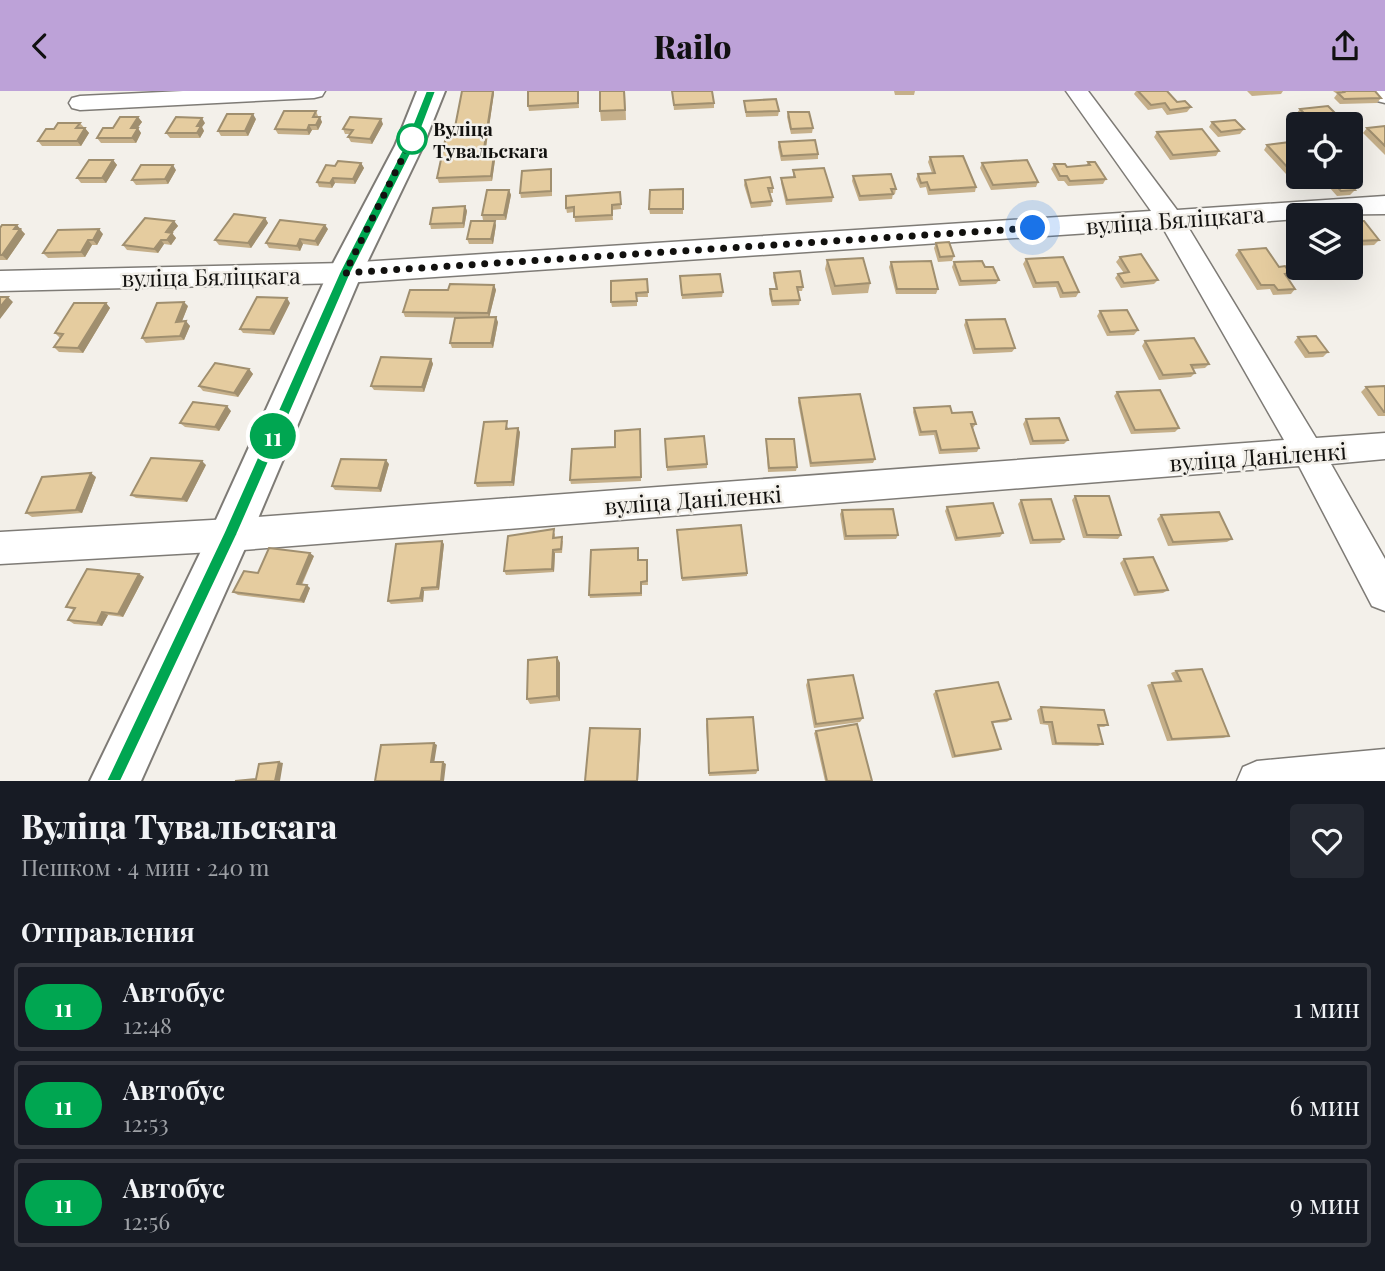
<!DOCTYPE html>
<html lang="ru">
<meta charset="utf-8">
<style>
:root{--surface:#171b24;--page:#242831;--text:#f1f3f6;--muted:#9ea1a6;--line:#363941;--accent:#bda2d8}
body{margin:0;font-family:"Playfair Display",serif;background:var(--page);color:var(--text);height:100vh;display:flex;flex-direction:column;font-size:26px;white-space:nowrap}
*{box-sizing:border-box;margin:0}
p{font-size:23px;color:var(--muted)}
.icon{flex:none;width:38px;height:38px;fill:none;stroke:currentColor;stroke-width:2;stroke-linecap:round;stroke-linejoin:round}
.map{position:relative;height:690px;overflow:hidden}
.sheet{display:flex;flex-direction:column;background:var(--surface);flex:1}
.sheet>*{flex:none}
.badge{padding:0 14px;border-radius:23px;font-size:24px;line-height:46px}
.controls{position:absolute;left:1286px;top:21px;display:grid;gap:14px}
.controls a{display:grid;place-items:center;width:77px;height:77px;border-radius:7px;background:var(--surface);box-shadow:0 7px 28px #0002;font-size:35px}
.you{position:absolute;width:35px;height:35px;margin:-18px;border:5px solid #fff;border-radius:50%;background:#1a73e8;box-shadow:0 0 0 10px #1a73e833}
.map>.badge{position:absolute;translate:-50% -50%;box-shadow:0 0 0 4px #fff}
h2{padding:0 21px;font-size:26px;line-height:63px}
.round{display:grid;place-items:center;flex:none;width:74px;height:74px;border-radius:7px;background:var(--page)}
.summary{display:flex;align-items:center;justify-content:space-between;height:119px;padding:0 21px}
h1{font-size:33px;font-weight:800;line-height:52px}
ul{padding:0;list-style:none}
li{display:flex;align-items:center;gap:21px;height:88px;margin:0 14px 10px;padding:0 7px;border:4px solid var(--line);border-radius:7px}
li div{flex:1}
li b{display:block;font-size:26px}
li em{font-style:normal}
li .badge{min-width:77px;font-weight:700;text-align:center}
header{display:flex;justify-content:space-between;align-items:center;height:91px;padding:0 21px;background:var(--accent);color:#111;font-size:32px;font-weight:800}
.map>svg:first-child{display:block}
.lines{fill:none;stroke-linecap:round;stroke-linejoin:round}
.street-casing{stroke:#7e7b76;stroke-width:3}
.secondary-casing{stroke:#7e7b76;stroke-width:4}
.street{fill:#fff;fill-rule:evenodd}
.secondary{fill:#fff;fill-rule:evenodd}
.wall{fill:#c5af89}
.shaded-wall{fill:#a08f6f}
.building{fill:#e5cc9f;stroke:#a08f6f;stroke-width:2}
.line{fill:#00a651;stroke:#fff;stroke-width:2}
.walk{stroke:#12110f;stroke-width:7;stroke-dasharray:0 12.6}
.stop-dot{fill:#fff;stroke:#00a651;stroke-width:3.5}
.labels{text-anchor:middle;dominant-baseline:central;stroke-width:5;stroke-linejoin:round;paint-order:stroke}
.far-stop-label{font-size:19px;font-weight:bold;fill:#12110f;stroke:#f3f0ea;text-anchor:start}
.street-label{font-size:23px;fill:#12110f;stroke:#f3f0ea}
</style>
<header><svg class="icon" aria-label="back" viewBox="0 0 24 24"><path d="M15 5l-7 7 7 7"/></svg>Railo<svg class="icon" aria-label="share" viewBox="0 0 24 24"><path d="M12 15V3M7 8l5-5 5 5M5 13v7h14v-7"/></svg></header>
<div class="map">
<svg width="1385" height="690" viewBox="0 0 1385 690">
<rect width="100%" height="100%" fill="#f3f0ea"/>
<g class="lines">
<g class="street-casing">
<path id="street" d="M183,0H325L322,5L314,7L80,19L72,17L69,12L72,7L80,5Z
M1066,0H1088L1177,119L1385,105V123L1298,124V128L1188,136L1316,347L1385,342V368L1331,373L1385,468V520L1372,515L1299,375L230,460L0,473V441L230,428L1284,349L1163,137L345,192L0,200V180L345,172L1151,120Z
M1369,0H1385V12L1377,10Z
M1385,658V690H1237L1243,676L1257,670Z"/>
</g>
<g class="secondary-casing">
<path id="secondary" d="M417,0H445L423,55L362,182L251,444L141,690H90L215,431L328,182L395,55Z"/>
</g>
<use href="#street" class="street"/>
<use href="#secondary" class="secondary"/>
</g>
<path class="wall" d="M578,0L579,17L529,20L528,15Z
M600,0H625L626,29L601,30L600,20Z
M672,0L714,12V17L674,19Z
M894,0H915L914,4H895Z
M1136,0H1167L1177,11L1191,16L1187,21L1167,24L1162,17L1148,19L1134,3Z
M1247,0H1283L1281,3L1252,5Z
M1333,0H1375L1381,7L1377,12L1340,13L1334,7L1337,3Z
M494,2L485,64L495,69L492,90L439,92L437,87L455,36Z
M744,10L779,20L778,25L746,26Z
M1300,18L1345,32L1306,33L1296,23Z
M316,20L318,25V26L322,31L318,39H312L309,44L278,43L275,38Z
M788,21L813,37L812,42L791,43L787,26Z
M138,26L142,31L137,37L141,42L136,52H101L97,47L113,37Z
M256,28L248,45H221L218,40Z
M1212,31L1244,38L1240,43L1218,46L1209,36Z
M80,32L89,42L81,55H42L38,50L54,38Z
M205,32L202,36L204,40L200,47H170L166,42Z
M383,33L372,53L351,51L348,46L350,43H345L343,38Z
M1385,35V64L1363,42L1367,37Z
M1157,41L1219,60L1216,65L1170,69L1154,46Z
M1298,50V82L1286,83L1264,59L1267,54Z
M779,51L818,63V68L781,70L778,56Z
M930,66L976,96L975,101L928,104L926,96L920,97L916,88L918,83L932,82L928,71Z
M113,69L117,74L106,92H81L77,87Z
M1088,71L1106,88L1103,93L1068,95L1064,90H1058L1051,78L1054,73L1067,76L1086,75Z
M361,72L364,77L355,93L335,92L332,97L319,96L317,91L335,75Z
M982,72L1038,91L1036,96L991,99L980,77Z
M551,78L552,83V105L521,107L520,102Z
M176,79L168,93L136,94L132,89Z
M793,79L833,106L832,111L786,114L781,92V87H793Z
M853,85L896,98L895,103H893L892,108L859,110L852,90Z
M1320,86H1343L1355,99L1350,104L1337,105Z
M745,89L773,97V102H769L772,110L771,115L751,117L744,94Z
M683,98V123H650L649,118Z
M509,99L511,104L506,129H483L482,124Z
M620,101L621,118L612,119L613,129L575,131L574,121L567,122L566,117Z
M465,115L467,120L464,137L431,138L430,133Z
M265,127L268,132L251,157L219,154L215,149Z
M174,130L178,135L172,142L176,147L171,154L164,153L158,162L127,159L123,154Z
M1351,130L1379,149L1374,154L1352,155L1351,153Z
M496,134L493,153H469L467,148Z
M0,137L22,138L21,140L25,143L7,169H0Z
M328,138L318,155L303,153L300,160L269,157L266,152Z
M103,143L97,154H92L85,166L48,167L43,162Z
M936,152L954,165L952,170L938,171L934,157Z
M1291,152H1298V177H1349L1344,181L1299,180L1286,157Z
M1239,159L1279,176L1290,182L1287,186L1295,198L1291,203L1273,204L1270,198L1257,199L1235,164Z
M1120,166L1158,189L1154,193L1121,197L1115,187L1118,183L1124,182L1116,171Z
M1026,168L1079,201L1076,206L1060,207L1056,196L1033,197L1023,173Z
M827,169L870,192L868,202L832,204L825,178Z
M891,171L938,198L936,203H896L889,176Z
M954,171L985,176L999,189L996,193L959,195L952,176Z
M774,182L803,196L802,200H798L800,209L799,214L772,215L769,203L770,198H776L773,186Z
M647,188L648,206H637V215L612,216L611,211Z
M680,190L723,201L722,206L682,208Z
M494,194L496,199L489,227L498,231L493,257H452L450,252L473,227L405,226L403,221L448,199Z
M106,212L110,217L83,262L59,261L54,256L60,247L55,242Z
M290,212L274,244L243,242L240,238Z
M188,215L182,230L190,235L184,249L146,252L142,247Z
M1100,220L1138,239L1134,244L1107,245L1097,225Z
M966,229L1015,257L1012,261L973,263L964,234Z
M1298,246L1328,261L1323,266L1305,267L1294,251Z
M1145,250L1209,273L1205,277L1193,278L1195,282L1191,286L1159,289L1142,255Z
M431,268L433,273L424,301L374,299L371,295Z
M249,278L253,283L238,306L203,300L199,295Z
M1385,295V325H1378L1361,301L1366,296Z
M1117,301L1179,337L1175,341L1131,343L1114,305Z
M799,307L875,368L873,372L810,376L798,311Z
M914,317L952,322L976,333L973,337L979,357L977,361L939,363L934,344L919,345L913,321Z
M231,320L219,340L185,336L180,332Z
M1026,328L1068,349L1064,353L1030,354L1023,333Z
M508,335V338L520,341L514,395L477,396L475,392Z
M640,338L641,390L571,393L570,389Z
M665,348L707,373V377L667,380Z
M766,348L797,376L796,380L768,381L766,352Z
M389,373L381,401L335,399L332,395Z
M206,374L187,411L136,407L131,404Z
M96,386L82,422L32,426L26,422Z
M1075,405L1121,444L1118,448L1083,447L1072,409Z
M1021,409L1064,448L1060,452L1030,453L1018,413Z
M947,416L1003,442L1000,446L955,450L945,420Z
M842,419L898,444L896,448L844,449L840,423Z
M1161,424L1232,448L1227,451L1168,455L1157,428Z
M677,439L747,482V485L682,490Z
M555,442V447L563,450L562,462H555L554,481L506,484L504,480Z
M444,453L439,499L424,500L423,511L391,513L388,510Z
M314,465L302,494L310,497L304,512L238,504L233,501L258,482Z
M1124,468L1168,499L1163,502L1134,505L1120,472Z
M639,469L647,472L648,494H642V505L590,507L589,504Z
M139,483L144,486L123,526L108,524L102,535L74,533L68,529L74,519L66,516Z
M557,566L560,572V610L530,613L527,608Z
M1176,580L1229,645L1223,647L1167,650L1147,594L1152,592L1175,590L1171,582Z
M808,589L863,627L860,631L814,637L806,594Z
M936,600L1011,628L1007,631L993,632L1001,658L998,660L952,667L933,603Z
M1041,616L1108,634L1104,636H1099L1103,653L1098,655L1052,654L1048,634L1040,633L1037,619Z
M706,632L758,679L756,683L709,685Z
M816,640L872,690H825L814,642Z"/>
<path class="shaded-wall" d="M493,0H494V2L484,69L483,64Z
M253,23L256,28L248,45L245,40Z
M138,26L142,31L134,42L131,37Z
M320,26L322,31L318,39L316,34Z
M202,27L205,32L202,36L204,40L200,47L197,42V35Z
M381,28L383,33L372,53L370,48Z
M309,34L312,39L309,44L307,39Z
M85,37L89,42L81,55L77,50Z
M138,37L141,42L136,52L132,47Z
M494,64L495,69L492,90L491,85Z
M113,69L117,74L106,92L102,87Z
M361,72L364,77L355,93L353,88Z
M173,74L176,79L168,93L165,88Z
M333,87L335,92L332,97L330,92Z
M509,99L511,104L506,129L504,124Z
M465,115L467,120L464,137L463,132Z
M265,127L268,132L251,157L248,152Z
M174,130L178,135L172,142L176,147L171,154L167,149L166,141Z
M495,130L496,134L493,153L491,148Z
M17,134L25,143L7,169L2,164Z
M325,134L328,138L318,155L315,150Z
M99,138L103,143L97,154L93,149Z
M300,148L303,153L300,160L297,155Z
M88,149L92,154L85,166L81,161Z
M161,149L164,153L158,162L154,158Z
M494,194L496,199L489,227L488,222Z
M8,206L13,211L0,228V216Z
M287,207L290,212L274,244L270,239Z
M184,211L188,215L180,235L176,231Z
M106,212L110,217L83,262L78,257Z
M496,226L498,231L493,257L491,252Z
M186,230L190,235L184,249L180,245Z
M431,268L433,273L424,301L422,296Z
M249,278L253,283L238,306L234,302Z
M227,315L231,320L219,340L215,336Z
M518,337L520,341L514,395L512,391Z
M386,369L389,373L381,401L378,397Z
M202,370L206,374L187,411L182,408Z
M91,382L96,386L82,422L76,419Z
M442,450L444,453L439,499L437,496Z
M553,459L555,462L554,481L552,478Z
M310,462L314,465L300,496L297,493Z
M139,483L144,486L123,526L118,523Z
M307,494L310,497L304,512L300,509Z
M422,497L424,500L423,511L420,507Z
M102,521L108,524L102,535L97,532Z
M557,566L560,572V610L557,605Z
M640,638L641,642L638,690H637Z
M434,652L437,654L434,673L431,671Z
M279,671L283,672L280,690H275Z
M443,671L446,673L444,690H441Z"/>
<path class="building" d="M462,0H493L483,64H494L491,85L437,87L448,36H455Z
M528,0H578V12L528,15Z
M600,0H624L625,19L600,20Z
M672,0H712L714,12L674,14Z
M1138,0H1167L1177,11L1185,10L1191,16L1170,19L1165,12L1151,14Z
M1343,0H1375L1381,7L1344,8L1338,2L1344,1Z
M776,8L779,20L746,21L744,10Z
M1328,15L1345,32L1314,33L1300,18Z
M284,20H316L313,26H320L316,34H309L307,39L275,38Z
M788,21H809L813,37L791,38Z
M227,23H253L245,40H218Z
M120,26H138L131,37H138L132,47H97L103,37H113Z
M176,26L202,27L197,35H201L197,42H166Z
M350,26L381,28L370,48L348,46L353,39L343,38Z
M1235,29L1244,38L1221,41L1212,31Z
M58,32H80L76,37H85L77,50H38L46,38H54Z
M1385,35V55L1367,37Z
M1202,38L1219,60L1173,64L1157,41Z
M815,49L818,63L782,65L779,51Z
M1298,50V77L1289,78L1267,54Z
M963,65L976,96L930,99L927,91L921,92L918,83L935,82L930,66Z
M89,69H113L102,87H77Z
M1027,69L1038,91L993,94L982,72Z
M338,70L361,72L353,88L333,87L330,92L317,91L326,74L335,75Z
M1088,71H1095L1106,88L1070,90L1067,85H1060L1054,73H1065L1067,76L1090,74Z
M141,74H173L165,88L132,89Z
M824,77L833,106L787,109L781,87L795,86L793,79Z
M551,78V100L520,102L522,80Z
M891,83L896,98H891L893,103L860,105L853,85Z
M770,86L773,97H768L772,110L751,112L745,89Z
M1328,86H1343L1355,99L1341,100Z
M683,98V118H649L650,99Z
M487,99H509L504,124H482Z
M620,101L621,113L612,114V124L574,126V116L566,117V105Z
M465,115L463,132L430,133L433,117Z
M234,123L265,127L248,152L215,149Z
M145,127L174,130L166,141L172,142L167,149H161L154,158L123,154Z
M280,129L325,134L315,150L300,148L297,155L266,152Z
M471,130H495L491,148H467Z
M1351,130H1364L1379,149L1357,150L1351,142Z
M2,134H17L14,138H20L2,164H0V137Z
M99,138L93,149H88L81,161L43,162L58,139Z
M949,151L954,165L940,166L936,152Z
M1291,152H1298V166Z
M1266,157L1279,176L1285,175L1290,182L1285,183L1295,198L1278,199L1274,194H1261L1239,159Z
M1141,163L1158,189L1124,192L1118,183L1129,181L1120,166Z
M1063,166L1079,201L1063,202L1058,191L1036,192L1026,168Z
M863,167L870,192L835,195L827,169Z
M931,170L938,198H897L891,171Z
M982,170L985,176H993L999,189L961,190L954,171Z
M800,180L803,196H797L800,209L772,210L770,198H777L774,182Z
M720,183L723,201L682,204L680,185Z
M647,188L648,201L636,202L637,210L611,211V190Z
M450,193L494,194L488,222L403,221L410,199H448Z
M0,206H8L0,216Z
M257,206L287,207L270,239L240,238Z
M184,211L176,231L186,230L180,245L142,247L157,212Z
M74,212H106L78,257L54,256L63,243L55,242Z
M1127,219L1138,239L1110,241L1100,220Z
M496,226L491,252H450L455,227Z
M1005,228L1015,257L975,258L966,229Z
M1316,245L1328,261L1309,262L1298,246Z
M1194,247L1209,273L1191,274L1195,282L1163,284L1145,250Z
M381,266L431,268L422,296L371,295Z
M215,272L249,278L234,302L199,295Z
M1385,295V321H1384L1366,296Z
M1160,299L1179,337L1135,339L1117,301Z
M860,303L875,368L811,372L799,307Z
M193,311L227,315L215,336L180,332Z
M950,315L952,322L972,321L976,333H971L979,357L941,359L936,340L921,341L914,317Z
M1059,327L1068,349L1033,350L1026,328Z
M507,330L506,338L518,337L512,391L475,392L484,331Z
M640,338L641,386L570,389L572,358L615,356V340Z
M704,345L707,373L667,376L665,348Z
M766,348H794L797,376L769,377Z
M151,367L202,370L182,408L131,404Z
M341,368L386,369L378,397L332,395Z
M91,382L76,419L26,422L42,386Z
M1075,405H1109L1121,444H1087Z
M1051,408L1064,448L1033,449L1021,409Z
M993,412L1003,442L957,447L947,416Z
M893,418L898,444L846,445L842,419Z
M1219,421L1232,448L1173,451L1161,424Z
M741,434L747,482L682,487L677,439Z
M554,438L553,447L562,446L561,458L553,459L552,478L504,480L508,445Z
M442,450L437,496L422,497L420,507L388,510L396,453Z
M269,457L310,462L297,493L307,494L300,509L233,501L244,480L258,482Z
M638,457V469H647V490L641,491V502L589,504L591,459Z
M1153,466L1168,499L1138,501L1124,468Z
M87,478L139,483L118,523L102,521L97,532L68,529L75,517L66,516Z
M557,566V605L527,608L528,569Z
M1202,578L1229,645L1172,648L1152,592L1181,590L1176,580Z
M853,584L863,627L816,633L808,589Z
M998,591L1011,628L992,631L1001,658L955,665L936,600Z
M1041,616L1104,619L1108,634H1098L1103,653L1056,652L1052,631H1044Z
M753,626L758,679L709,682L707,628Z
M857,633L872,690H827L816,640Z
M590,637L640,638L637,690H585Z
M434,652L431,671H443L441,690H375L381,654Z
M279,671L275,690H235L256,688L259,673Z"/>
<path class="line" d="M426,0H436L415,55L351,182L237,444L121,690H106L109,684L224,441L339,182L404,55Z"/>
<g class="lines">
<path class="walk" d="M412,48L345,182L1033,137"/>
</g>
<circle class="stop-dot" cx="412" cy="48" r="14"/>
<g class="labels">
<g class="far-stop-label">
<text x="433" y="37">Вуліца<tspan x="433" dy="22">Тувальскага</tspan></text>
</g>
<g class="street-label">
<text transform="translate(1175 128) rotate(-4)">вуліца Бяліцкага</text>
<text transform="translate(211 185) rotate(-1)">вуліца Бяліцкага</text>
<text transform="translate(1258 365) rotate(-4)">вуліца Даніленкі</text>
<text transform="translate(693 408) rotate(-4)">вуліца Даніленкі</text>
</g>
</g>
</svg>
<div class="controls">
<a><svg class="icon" aria-label="locate" viewBox="0 0 24 24"><circle cx="12" cy="12" r="6"/><path d="M12 2v4M12 18v4M2 12h4M18 12h4"/></svg></a>
<a><svg class="icon" aria-label="layers" viewBox="0 0 24 24"><path d="M12 4l9 5-9 5-9-5zM3 14l9 5 9-5"/></svg></a>
</div>
<div class="you" style="left:1033px;top:137px"></div>
<b class="badge" style="left:273px;top:345px;background:#00a651;color:#fff">11</b>
</div>
<section class="sheet">
<div class="summary"><div><h1>Вуліца Тувальскага</h1><p>Пешком · 4 мин · 240 m</p></div><a class="round"><svg class="icon" aria-label="heart" viewBox="0 0 24 24"><path d="M12 20l-8-8c-3-5 5-10 8-4 3-6 11-1 8 4z"/></svg></a></div>
<h2>Отправления</h2>
<ul>
<li><span class="badge" style="background:#00a651;color:#fff">11</span><div><b>Автобус</b><p>12:48</p></div><em>1 мин</em></li>
<li><span class="badge" style="background:#00a651;color:#fff">11</span><div><b>Автобус</b><p>12:53</p></div><em>6 мин</em></li>
<li><span class="badge" style="background:#00a651;color:#fff">11</span><div><b>Автобус</b><p>12:56</p></div><em>9 мин</em></li>
</ul>
</section>
